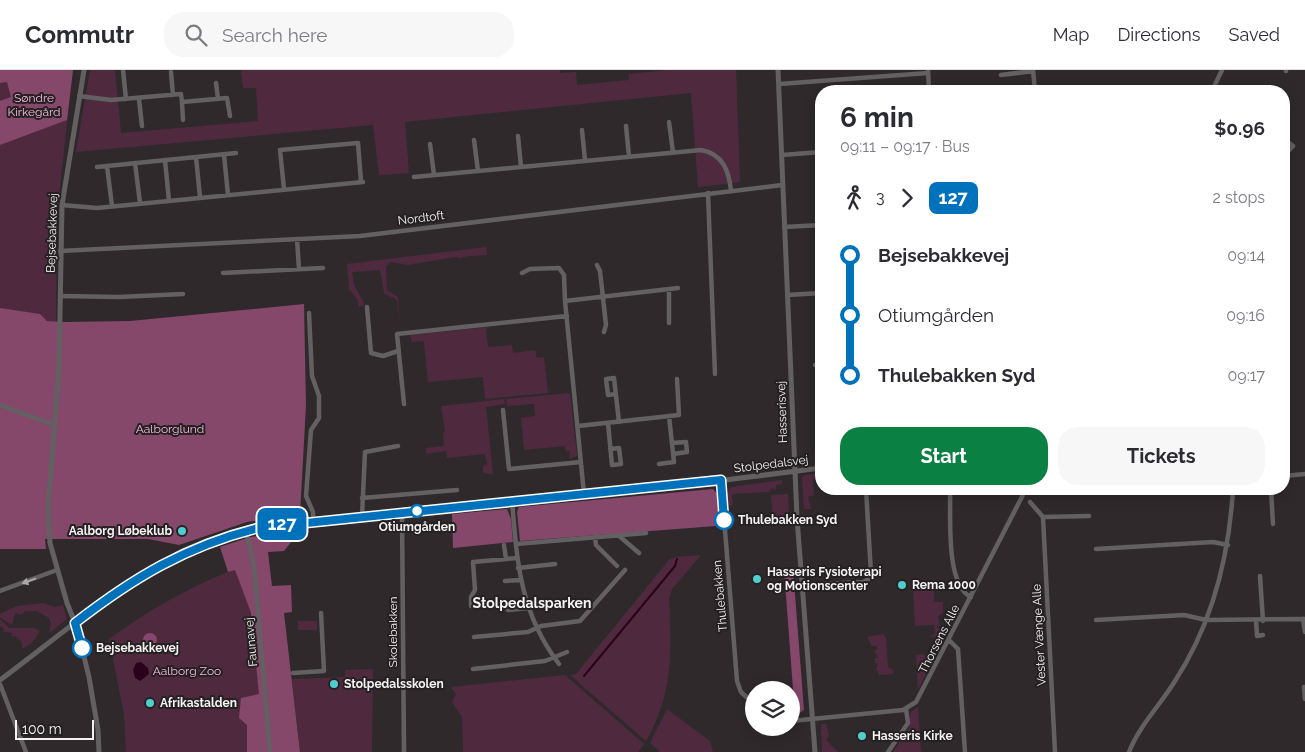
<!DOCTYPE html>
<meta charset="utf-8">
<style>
:root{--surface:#fff;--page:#f7f7f7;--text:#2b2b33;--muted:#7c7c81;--line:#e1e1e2;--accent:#0b8043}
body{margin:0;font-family:Raleway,sans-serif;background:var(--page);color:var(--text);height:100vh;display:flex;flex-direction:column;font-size:19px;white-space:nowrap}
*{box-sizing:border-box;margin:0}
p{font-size:16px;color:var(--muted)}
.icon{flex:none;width:28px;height:28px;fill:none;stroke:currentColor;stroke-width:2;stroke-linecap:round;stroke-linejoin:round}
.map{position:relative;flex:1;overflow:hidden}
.side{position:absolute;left:815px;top:15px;width:475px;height:410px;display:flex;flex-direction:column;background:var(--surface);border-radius:20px;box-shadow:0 2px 12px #0003}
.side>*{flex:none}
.badge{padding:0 10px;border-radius:8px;font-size:18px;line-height:32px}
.buttons{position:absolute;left:745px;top:611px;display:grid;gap:10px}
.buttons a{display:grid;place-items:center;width:55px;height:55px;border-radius:50%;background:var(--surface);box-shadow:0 2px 12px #0003;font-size:25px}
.scale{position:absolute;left:15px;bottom:12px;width:79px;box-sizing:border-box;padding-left:5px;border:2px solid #f5f2f3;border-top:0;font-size:14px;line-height:18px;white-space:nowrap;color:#f5f2f3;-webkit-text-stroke:4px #252022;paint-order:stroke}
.map>.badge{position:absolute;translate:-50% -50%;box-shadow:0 0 0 2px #fff}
.legs{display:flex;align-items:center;gap:8px;height:55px;padding:0 25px;font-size:16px}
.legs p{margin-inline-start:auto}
.summary{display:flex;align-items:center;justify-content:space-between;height:85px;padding:0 25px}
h1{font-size:28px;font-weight:700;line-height:38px}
.primary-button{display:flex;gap:10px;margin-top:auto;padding:10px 25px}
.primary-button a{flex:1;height:58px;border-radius:20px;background:var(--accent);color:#fff;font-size:20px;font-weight:700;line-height:58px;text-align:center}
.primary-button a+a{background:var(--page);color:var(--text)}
ul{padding:0 25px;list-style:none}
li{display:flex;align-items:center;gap:18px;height:60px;font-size:19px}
li i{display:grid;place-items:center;width:8px;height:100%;margin:0 6px;background:currentColor}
li i::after{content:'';width:12px;height:12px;margin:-6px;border:4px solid;border-radius:50%;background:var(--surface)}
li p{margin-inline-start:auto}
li:first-child i{background:linear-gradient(#0000 50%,currentColor 0)}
li:last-child i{background:linear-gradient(currentColor 50%,#0000 0)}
header{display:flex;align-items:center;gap:30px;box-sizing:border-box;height:70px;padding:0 25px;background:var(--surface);border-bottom:1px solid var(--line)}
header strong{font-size:24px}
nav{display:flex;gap:28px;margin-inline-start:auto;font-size:18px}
.search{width:350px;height:45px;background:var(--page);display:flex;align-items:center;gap:12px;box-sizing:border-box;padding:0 18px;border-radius:20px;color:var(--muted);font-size:19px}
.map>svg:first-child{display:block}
.green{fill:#4f2a3f}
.forest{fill:#85476a}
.water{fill:#2b021c}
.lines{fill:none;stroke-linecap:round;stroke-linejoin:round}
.stream{stroke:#2b021c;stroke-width:2}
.minor{stroke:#636062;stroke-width:4.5}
.tertiary{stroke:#636062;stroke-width:5}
.oneway{fill:#aca9aa}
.line-1-casing{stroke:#fff;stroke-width:11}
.line-1{stroke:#0072bc;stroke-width:8}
.stop-1-dot{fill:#fff;stroke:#0072bc;stroke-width:2.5}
.poi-dot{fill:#52cdce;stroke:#252022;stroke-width:2}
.labels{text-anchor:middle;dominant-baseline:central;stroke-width:4;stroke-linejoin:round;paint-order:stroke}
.park-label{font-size:12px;fill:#f4bbd9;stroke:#252022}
.street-label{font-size:12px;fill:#f5f2f3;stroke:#252022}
.stop-label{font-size:12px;font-weight:bold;fill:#f5f2f3;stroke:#252022;text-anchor:start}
.poi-label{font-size:12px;font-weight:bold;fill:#f5f2f3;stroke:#252022;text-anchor:start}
.neighbourhood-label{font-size:14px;font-weight:bold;fill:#f5f2f3;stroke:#252022}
</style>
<header>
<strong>Commutr</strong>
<div class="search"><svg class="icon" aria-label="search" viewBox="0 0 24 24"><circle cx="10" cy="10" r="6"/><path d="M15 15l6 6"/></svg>Search here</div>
<nav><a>Map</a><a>Directions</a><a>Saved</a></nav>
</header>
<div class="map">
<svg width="1305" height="682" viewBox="0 0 1305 682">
<rect width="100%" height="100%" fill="#2f292c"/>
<path class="green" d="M0,0H73L57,143L56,252L0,247Z
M90,0H115L121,63L258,51L256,18H243L241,0H560V3L576,2L577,15L629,10V4L668,0H736L740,112L698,117L691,23L405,52L409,103L379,105L373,55L76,82Z
M486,177L487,185L468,186L460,188L455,187L408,195L391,192L386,196L387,220L398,227L399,255L397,230L384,223L380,200L352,202L354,215L365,235L359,237L357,229L349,219L347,194Z
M490,257L486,259L488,277L512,275L513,283L535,280L537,288L544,287L548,323L485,329L483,307L428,312L424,271L412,272L410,265Z
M570,323L577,386L569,389L570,381H566L565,376L524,380L521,348L535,346L534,334L507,336L506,329Z
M504,329L505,334L486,337L493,404L483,403V397L487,394L485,384L447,388L446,381L426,384V378L444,376L443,362H445L441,336Z
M821,403V407L813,408L814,425L808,427L811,439H804L802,408L805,405Z
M782,410V414L776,415V421L774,418L770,419V422L732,424L733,435L727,436V424L731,417Z
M788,424L789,447L773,448L771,425Z
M701,485L672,519L669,529C672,582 673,623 646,671L570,605L576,604L669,490L675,487Z
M235,499L251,543L261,639L263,682H126L124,644L109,569C149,540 189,517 235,499Z
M934,520V532H943V543L938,546L940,555L937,556L938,559L949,558L945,566L929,567L935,564L934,555L915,556L913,521Z
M43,533L55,537L63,535L67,549L51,562L49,561L51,553L49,548L37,541H25L22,545L15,543L12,555L0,547V544L17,536Z
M0,549L9,558H34L40,561L32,573L22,579V572L15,566L12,567V563L4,562L3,558L0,556Z
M298,551H317V560H298Z
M883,564L886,568L888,597L893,600V604L879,605L878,601H876L878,593H875V588H878L874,580H877V576H872L867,567Z
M923,584L932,592L918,619L916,585Z
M373,599L372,682H300L292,609L345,607V600Z
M565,605L644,674L638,682H463L462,647L452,632L456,624L451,617Z
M918,637L921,682H893L909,658L910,643Z
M667,639L710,671L713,682H660L650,673Z
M821,654H826L829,666L826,670L838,682H822Z"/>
<path class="forest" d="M0,0H73L67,50L0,75V31L11,27L7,12L0,13Z
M304,234L306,335L300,445L247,452L179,475L148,469H45L46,479H0V238L40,244L47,251L65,252L130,251Z
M713,419L719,426L720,444H716V456L520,471L517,442L519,437Z
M507,439L511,449L513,472L453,478L452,444Z
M291,462L292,471L284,481L268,482L272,516L291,515L292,542L284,543L300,682H247V655L239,648L241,628L259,624L251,543L235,500L228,502L220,477L250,467Z
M793,499L804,640L795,646L784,499Z
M143 570a7 7 0 1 1 14 0a7 7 0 1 1-14 0Z"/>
<path class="water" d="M141,592L148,598L149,604L140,611L135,608L133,600L136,593Z"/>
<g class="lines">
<path class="stream" d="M584,606L675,496L677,489"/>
<path class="minor" d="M123,0L126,29
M928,0L929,21
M1033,0L1035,21
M1286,1V0
M171,2L173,25
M1001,5L1033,1
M216,13L218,29
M779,14L928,3
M1212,21L1222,0
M79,26L111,30L181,24L182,32L227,28L230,46
M139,29L142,56
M182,32L183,50
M669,52L673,82
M626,56L629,86
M582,60L585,90
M518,66L521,97
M1284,69L1293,76L1284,86
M474,70L478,101
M430,74L434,105
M224,85L228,125
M782,85L821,82
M196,87L200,127
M165,90L169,131
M135,93L140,133
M107,96L112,136
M97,97L236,83
M414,107L701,80C723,84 729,101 731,121
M284,119L280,80L358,73L361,112
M708,123L715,304
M62,135L97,138L363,112
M784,157L821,155
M297,169L299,199
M60,181L360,166L782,115
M597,195L600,201L606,255L604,262
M223,203L323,198
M522,203L530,199L559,198L564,205L565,231
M669,220V253
M787,225L821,223
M60,226L119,227L183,224
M367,237L371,283L383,286L398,281
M309,243L312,306L319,326V348L311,360L306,426L313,442V451
M815,295H821
M616,324L608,325L606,309L614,308L619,352
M404,334L397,264L567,246
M0,335L54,355
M503,340L509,399L581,392
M608,353L612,395L621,394L619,378L610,379
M578,356L679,345L677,309
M672,373L686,372L687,382L673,384
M659,394L674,392L669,346
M1284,406L1305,404
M721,410L737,611L741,622L754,634
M950,419C951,445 945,515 971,527
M1271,419L1273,454
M584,424L565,231L678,218
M362,428L457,420
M512,431C517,492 520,543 559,594
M1030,432L1043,447L1055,682
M402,442L404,682
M362,446L365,382L398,376
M1043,447L1089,446
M246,461L254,496L270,682
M618,465L639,483
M595,467L596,475L617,496
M516,474L646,463
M504,475L506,489
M1096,479L1213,472L1228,475
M517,488L473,492L475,520L471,527V536L502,534L508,540L528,538
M518,498L555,494
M1260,506L1263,551
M505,511L520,510
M802,515L863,512L869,509L871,504L866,419
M0,521L57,500
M1303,549L1305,562
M1096,550L1184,545L1206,550L1305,549
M1256,550L1257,566L1263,565
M474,567L528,562L541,556L580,551L625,500
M949,570L958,579L965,682
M473,599L545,591L567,582
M293,603L324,601L321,543
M0,614L26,682
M1304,617L1305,629
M791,651L903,640L916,632L1026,419
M888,682L908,653L906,639
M1129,682C1139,656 1161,634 1175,611C1212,554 1229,486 1233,419"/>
<path class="tertiary" d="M84,0L62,135L59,298L48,437L50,473L67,533L77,558L89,607L98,660L99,682
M778,0L797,448L815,682
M0,610C89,544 160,475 274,455L709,412L821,398"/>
</g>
<defs><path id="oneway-solid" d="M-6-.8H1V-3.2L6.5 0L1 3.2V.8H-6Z" transform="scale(1.25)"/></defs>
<use class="oneway" href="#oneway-solid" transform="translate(29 511) rotate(160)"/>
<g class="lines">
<g class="line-1-casing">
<path id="line-1" d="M82,578L75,553C133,508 186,476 258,458L721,410L724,450"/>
</g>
<use href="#line-1" class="line-1"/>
</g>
<g class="stop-1-dot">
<circle cx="417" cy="441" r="6"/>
<circle cx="724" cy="450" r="9"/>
<circle cx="82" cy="578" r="9"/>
</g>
<g class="poi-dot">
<circle cx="182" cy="461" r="5"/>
<circle cx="757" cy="509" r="5"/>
<circle cx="902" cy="515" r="5"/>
<circle cx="334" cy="614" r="5"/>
<circle cx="150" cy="633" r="5"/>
<circle cx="862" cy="666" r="5"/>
</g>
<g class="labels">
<g class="park-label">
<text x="34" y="28">Søndre<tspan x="34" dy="14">Kirkegård</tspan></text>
<text x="170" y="359">Aalborglund</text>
<text x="187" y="601">Aalborg Zoo</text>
</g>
<g class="street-label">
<text transform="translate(421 148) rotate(-7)">Nordtoft</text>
<text transform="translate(52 163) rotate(-88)">Bejsebakkevej</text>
<text transform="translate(782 342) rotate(-92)">Hasserisvej</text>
<text transform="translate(771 394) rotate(-7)">Stolpedalsvej</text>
<text transform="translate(720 526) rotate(-95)">Thulebakken</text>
<text transform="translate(393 562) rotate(-90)">Skolebakken</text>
<text transform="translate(1039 565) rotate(-93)">Vester Vænge Alle</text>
<text transform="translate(939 569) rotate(-63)">Thorsens Alle</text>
<text transform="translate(251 572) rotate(-95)">Faunavej</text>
</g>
<g class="stop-label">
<text x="738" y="450">Thulebakken Syd</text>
<text x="417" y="457" text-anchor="middle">Otiumgården</text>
<text x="96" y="578">Bejsebakkevej</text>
</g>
<g class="poi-label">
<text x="172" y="461" text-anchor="end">Aalborg Løbeklub</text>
<text x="767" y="502">Hasseris Fysioterapi<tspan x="767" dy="14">og Motionscenter</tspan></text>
<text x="912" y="515">Rema 1000</text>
<text x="344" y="614">Stolpedalsskolen</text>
<text x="160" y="633">Afrikastalden</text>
<text x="872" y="666">Hasseris Kirke</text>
</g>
<g class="neighbourhood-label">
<text x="532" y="533">Stolpedalsparken</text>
</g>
</g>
</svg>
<div class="buttons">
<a><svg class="icon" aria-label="layers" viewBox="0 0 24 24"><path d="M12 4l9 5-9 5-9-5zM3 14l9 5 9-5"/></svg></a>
</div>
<div class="scale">100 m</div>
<b class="badge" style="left:282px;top:454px;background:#0072bc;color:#fff">127</b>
<section class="side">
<div class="summary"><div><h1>6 min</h1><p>09:11 – 09:17 · Bus</p></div><b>$0.96</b></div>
<div class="legs"><svg class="icon" aria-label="walk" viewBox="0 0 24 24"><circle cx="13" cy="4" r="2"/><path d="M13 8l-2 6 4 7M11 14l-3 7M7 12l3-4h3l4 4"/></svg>3<svg class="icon" aria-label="forward" viewBox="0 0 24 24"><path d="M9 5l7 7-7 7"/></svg><b class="badge" style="background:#0072bc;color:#fff">127</b><p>2 stops</p></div>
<ul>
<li><i style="color:#0072bc"></i><b>Bejsebakkevej</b><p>09:14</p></li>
<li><i style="color:#0072bc"></i><span>Otiumgården</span><p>09:16</p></li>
<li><i style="color:#0072bc"></i><b>Thulebakken Syd</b><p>09:17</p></li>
</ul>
<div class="primary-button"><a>Start</a><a>Tickets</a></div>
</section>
</div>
